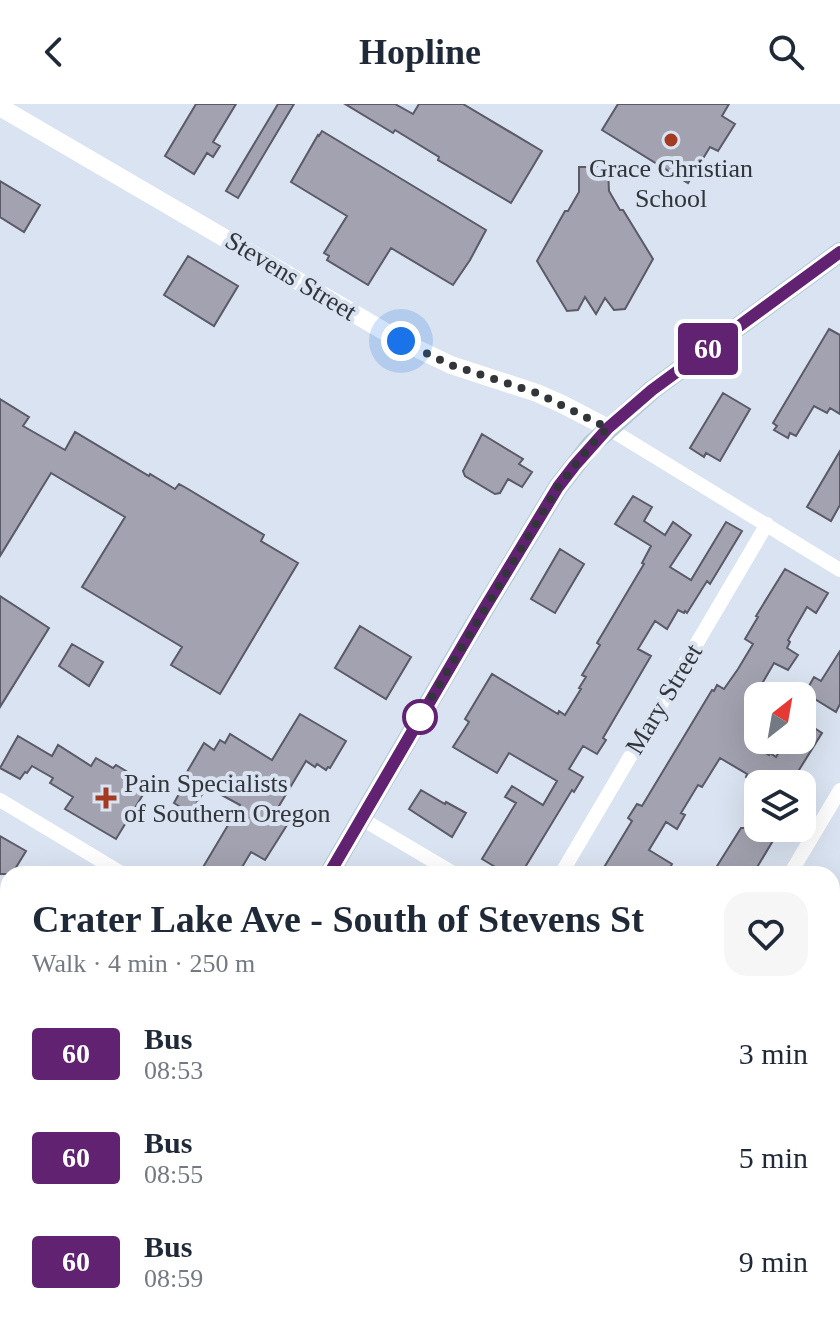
<!DOCTYPE html>
<meta charset="utf-8">
<style>
:root{--surface:#fff;--page:#f6f6f7;--text:#1f2937;--muted:#747a83}
body{margin:0;font-family:Georgia,serif;background:var(--page);color:var(--text);height:100vh;display:flex;flex-direction:column;font-size:30px;white-space:nowrap}
*{box-sizing:border-box;margin:0}
p{font-size:26px;color:var(--muted)}
.icon{flex:none;width:44px;height:44px;fill:none;stroke:currentColor;stroke-width:2;stroke-linecap:round;stroke-linejoin:round}
.map{position:relative;flex:1;overflow:hidden}
.panel{position:absolute;left:0px;top:762px;width:840px;height:464px;display:flex;flex-direction:column;background:var(--surface);border-radius:24px 24px 0 0;box-shadow:0 8px 32px #0002}
.panel>*{flex:none}
.badge{padding:0 16px;border-radius:6px;font-size:28px;line-height:52px}
.needle{width:52px;rotate:31deg}
.controls{position:absolute;left:744px;top:578px;display:grid;gap:16px}
.controls a{display:grid;place-items:center;width:72px;height:72px;border-radius:16px;background:var(--surface);box-shadow:0 8px 32px #0002;font-size:40px}
.you{position:absolute;width:40px;height:40px;margin:-20px;border:6px solid #fff;border-radius:50%;background:#1a73e8;box-shadow:0 0 0 12px #1a73e833}
.map>.badge{position:absolute;translate:-50% -50%;box-shadow:0 0 0 4px #fff}
.round{display:grid;place-items:center;flex:none;width:84px;height:84px;border-radius:24px;background:var(--page)}
.head{display:flex;align-items:center;justify-content:space-between;height:136px;padding:0 32px}
h1{font-size:38px;font-weight:700;line-height:60px}
ul{padding:0;list-style:none}
li{display:flex;align-items:center;gap:24px;height:104px;padding:0 32px}
li div{flex:1}
li b{display:block;font-size:30px}
li em{font-style:normal}
li .badge{min-width:88px;font-weight:700;text-align:center}
header{display:flex;justify-content:space-between;align-items:center;height:104px;padding:0 32px;background:var(--surface);font-size:36px;font-weight:700}
.map>svg:first-child{display:block}
.building{fill:#a2a2b0;stroke:#5a5a68;stroke-width:2}
.lines{fill:none;stroke-linecap:round;stroke-linejoin:round}
.minor{stroke:#fff;stroke-width:14}
.tertiary{stroke:#fff;stroke-width:18}
.secondary{stroke:#b3c9d6;stroke-width:20}
.line-casing{stroke:#fff;stroke-width:18}
.line{stroke:#602271;stroke-width:12}
.walk{stroke:#32363b;stroke-width:8;stroke-dasharray:0 14.4}
.poi-dot{fill:#a33a21;stroke:#dae3f1;stroke-width:3}
.stop-dot{fill:#fff;stroke:#602271;stroke-width:4}
.labels{text-anchor:middle;dominant-baseline:central;stroke-width:8;stroke-linejoin:round;paint-order:stroke}
.poi-label{font-size:26px;fill:#32363b;stroke:#dae3f1}
.street-label{font-size:26px;fill:#32363b;stroke:#dae3f1}
</style>
<header><svg class="icon" aria-label="back" viewBox="0 0 24 24"><path d="M15 5l-7 7 7 7"/></svg>Hopline<svg class="icon" aria-label="search" viewBox="0 0 24 24"><circle cx="10" cy="10" r="6"/><path d="M15 15l6 6"/></svg></header>
<div class="map">
<svg width="840" height="1226" viewBox="0 0 840 1226">
<rect width="100%" height="100%" fill="#dae3f1"/>
<path class="building" d="M196,0H236L213,38L220,42L213,53L207,49L194,70L165,52Z
M278,0H294L238,94L226,87Z
M345,0H395L413,10L419,0H463L542,47L511,99L438,56L439,53L395,26L393,29Z
M618,0H729L722,12L735,20L718,47L710,43L688,79L602,26Z
M322,27L486,126L470,156L453,181L391,144L368,181L327,156L329,152L324,149L347,112L291,78L318,31L319,32Z
M579,63H608L609,87L620,106H623L653,155L625,205L614,206L605,194L596,210L585,193L578,206L567,207L537,157L565,107H568L579,88Z
M0,77L40,101L24,128L0,113Z
M188,152L238,182L214,222L164,191Z
M829,225L840,231V310L830,304L827,309L814,302L796,332L790,329L788,334L774,326L777,322L773,319Z
M723,289L750,305L720,357L706,349L704,353L690,344Z
M0,295L29,313L23,322L65,346L75,328L149,372L150,370L175,385L179,380L188,385L264,431L261,437L298,459L220,590L171,561L182,543L82,483L125,413L51,369L0,452Z
M482,330L523,355L519,360L532,368L522,383L508,375L500,389L495,390L465,372L463,367Z
M840,347V401L831,417L807,403Z
M633,392L652,403L644,417L665,431L673,418L691,431L670,463L691,476L726,418L742,427L710,480L707,477L687,509L685,507L684,509L678,506L667,525L655,517L638,545L651,552L603,634L606,636L597,650L583,642L569,665L583,673L574,688L572,686L521,770H507L482,755L516,699L505,693L512,682L543,701L557,677L509,649L497,669L453,643L469,618L465,615L492,570L558,610L559,607L565,611L581,585L579,584L586,573L582,571L600,541L597,539L644,460L642,459L651,442L615,420Z
M560,445L584,460L555,509L531,495Z
M785,465L828,489L816,509L807,503L788,536L790,538L787,544L798,551L788,566L774,559L756,590L748,609L758,617L746,637L769,651L770,649L776,653L786,636H802V616L822,629L799,666L805,670L800,680H783L776,675L773,680H758L746,673L747,670L720,654L702,683L698,681L681,709L685,711L677,725L666,718L649,746L672,760L666,770H600L632,717L628,714L637,700L642,702L712,586L714,587L717,581L724,585L738,565L753,540L745,535L758,513L756,512Z
M0,492L49,524L0,603Z
M360,522L411,553L386,595L335,564Z
M72,540L103,558L89,582L59,562Z
M840,547V600L836,608L805,589L814,573L821,577Z
M300,610L346,637L330,664L328,663L326,666L317,660L315,663L306,657L273,712L287,721L265,756L251,748L238,770H199L240,701L207,683L190,709L174,699L190,670L187,668L204,639L214,646L220,636L225,639L230,630L272,656Z
M18,632L52,652L58,641L91,662L96,654L113,664L116,661L136,673L134,676L147,684L116,735L65,705L73,693L50,679L53,674L32,662L27,669L25,668L20,675L0,664Z
M421,686L445,700L446,698L466,709L452,733L409,705Z
M741,724H775L770,732L774,735L753,770H712Z
M0,732L26,747L12,770H0Z"/>
<g class="lines">
<path class="minor" d="M608,324L840,466
M0,696L123,770
M362,715L455,770
M561,770L767,420
M790,770L840,686
M832,998L840,1003
M832,1090L840,1076
M519,1226L524,1218
M750,1226L755,1218"/>
<path class="tertiary" d="M0,3L401,237L451,261L537,289L562,300L608,324
M289,1218L303,1226"/>
<path class="secondary" d="M329,770L469,530L558,383L591,341L652,286L840,148
M0,1042L8,1046
M54,1226L59,1218"/>
</g>
<g class="lines">
<g class="line-casing">
<path id="line" d="M329,770L484,505L558,383L575,361L608,324L652,286L840,148"/>
</g>
<use href="#line" class="line"/>
<path class="walk" d="M401,237L451,261L537,289L608,324L591,341L558,383L420,613"/>
</g>
<g class="poi-dot">
<circle cx="671" cy="36" r="8"/>
<path d="M102 682h8v8h8v8h-8v8h-8v-8h-8v-8h8z"/>
</g>
<circle class="stop-dot" cx="420" cy="613" r="16"/>
<g class="labels">
<g class="poi-label">
<text x="671" y="64">Grace Christian<tspan x="671" dy="30">School</tspan></text>
<text x="124" y="679" text-anchor="start">Pain Specialists<tspan x="124" dy="30">of Southern Oregon</tspan></text>
</g>
<g class="street-label">
<text transform="translate(291 172) rotate(31)">Stevens Street</text>
<text transform="translate(664 595) rotate(-59)">Mary Street</text>
</g>
</g>
</svg>
<div class="controls">
<a><svg class="needle" viewBox="-14 -14 28 28"><path d="M0-13l5 13h-10z" fill="#e53935"/><path d="M0 13l5-13h-10z" fill="#747a83"/></svg></a>
<a><svg class="icon" aria-label="layers" viewBox="0 0 24 24"><path d="M12 4l9 5-9 5-9-5zM3 14l9 5 9-5"/></svg></a>
</div>
<div class="you" style="left:401px;top:237px"></div>
<b class="badge" style="left:708px;top:245px;background:#602271;color:#fff">60</b>
<section class="panel">
<div class="head"><div><h1>Crater Lake Ave - South of Stevens St</h1><p>Walk · 4 min · 250 m</p></div><a class="round"><svg class="icon" aria-label="heart" viewBox="0 0 24 24"><path d="M12 20l-8-8c-3-5 5-10 8-4 3-6 11-1 8 4z"/></svg></a></div>
<ul>
<li><span class="badge" style="background:#602271;color:#fff">60</span><div><b>Bus</b><p>08:53</p></div><em>3 min</em></li>
<li><span class="badge" style="background:#602271;color:#fff">60</span><div><b>Bus</b><p>08:55</p></div><em>5 min</em></li>
<li><span class="badge" style="background:#602271;color:#fff">60</span><div><b>Bus</b><p>08:59</p></div><em>9 min</em></li>
</ul>
</section>
</div>
